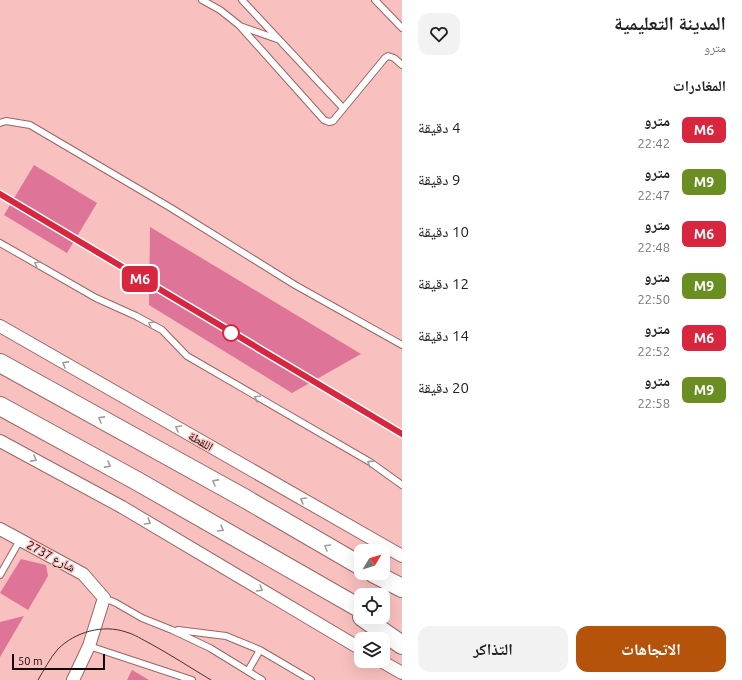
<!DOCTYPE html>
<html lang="ar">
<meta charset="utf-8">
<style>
:root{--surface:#fff;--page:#f2f2f2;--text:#202124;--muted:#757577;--accent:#b45309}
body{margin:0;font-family:Ubuntu,"Noto Naskh Arabic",sans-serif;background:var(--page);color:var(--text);direction:rtl;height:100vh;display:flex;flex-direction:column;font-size:15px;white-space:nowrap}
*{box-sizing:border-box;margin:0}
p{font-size:13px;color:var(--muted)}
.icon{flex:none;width:22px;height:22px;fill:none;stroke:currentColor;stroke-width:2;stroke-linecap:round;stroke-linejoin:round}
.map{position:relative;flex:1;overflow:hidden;direction:ltr}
.side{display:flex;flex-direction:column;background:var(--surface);width:340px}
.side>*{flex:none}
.badge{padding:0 8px;border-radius:6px;font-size:14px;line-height:26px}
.needle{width:26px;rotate:52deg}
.fabs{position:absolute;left:354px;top:544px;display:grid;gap:8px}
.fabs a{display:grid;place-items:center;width:36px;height:36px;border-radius:8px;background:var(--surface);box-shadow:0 4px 16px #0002;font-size:20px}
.scale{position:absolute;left:12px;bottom:10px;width:93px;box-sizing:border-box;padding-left:4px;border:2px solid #170606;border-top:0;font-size:11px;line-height:14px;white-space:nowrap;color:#170606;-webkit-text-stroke:3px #f8c0bf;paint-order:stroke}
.map>.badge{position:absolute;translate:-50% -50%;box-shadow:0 0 0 2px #fff}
h2{padding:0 16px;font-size:15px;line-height:36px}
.round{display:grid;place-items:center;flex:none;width:42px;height:42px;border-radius:12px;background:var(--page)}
.head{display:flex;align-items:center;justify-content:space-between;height:68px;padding:0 16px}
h1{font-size:19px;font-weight:700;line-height:30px}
.cta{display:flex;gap:8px;margin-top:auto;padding:8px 16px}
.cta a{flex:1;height:46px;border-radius:12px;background:var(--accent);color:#fff;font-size:16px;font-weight:700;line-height:46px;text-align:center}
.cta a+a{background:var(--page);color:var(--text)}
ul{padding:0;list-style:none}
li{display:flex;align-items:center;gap:12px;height:52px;padding:0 16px}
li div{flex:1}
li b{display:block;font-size:15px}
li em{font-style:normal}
li .badge{min-width:44px;font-weight:700;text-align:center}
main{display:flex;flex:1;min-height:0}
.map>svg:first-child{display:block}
.building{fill:#de7497}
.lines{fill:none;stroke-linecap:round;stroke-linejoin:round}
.service-casing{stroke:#976665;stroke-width:8}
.minor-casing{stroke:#976665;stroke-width:14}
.primary-casing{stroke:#976665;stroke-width:20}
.service{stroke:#fff;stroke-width:6}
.minor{stroke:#fff;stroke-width:12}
.primary{stroke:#fff;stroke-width:18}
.tram{stroke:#4a3030;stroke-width:1}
.oneway{stroke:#a29b9b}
.line-casing{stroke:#fff;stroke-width:9}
.line{stroke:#d7263d;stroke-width:6}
.stop-dot{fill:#fff;stroke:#d7263d;stroke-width:2}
.labels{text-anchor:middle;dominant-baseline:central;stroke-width:3;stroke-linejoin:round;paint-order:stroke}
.street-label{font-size:12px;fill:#170606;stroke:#f8c0bf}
</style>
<main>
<section class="side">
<div class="head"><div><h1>المدينة التعليمية</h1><p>مترو</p></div><a class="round"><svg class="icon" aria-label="heart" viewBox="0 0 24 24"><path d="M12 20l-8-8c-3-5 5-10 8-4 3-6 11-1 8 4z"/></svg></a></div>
<h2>المغادرات</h2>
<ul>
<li><span class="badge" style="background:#d7263d;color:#fff">M6</span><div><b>مترو</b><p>22:42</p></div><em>4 دقيقة</em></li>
<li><span class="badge" style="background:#6b8e23;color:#fff">M9</span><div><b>مترو</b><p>22:47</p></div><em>9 دقيقة</em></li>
<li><span class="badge" style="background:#d7263d;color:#fff">M6</span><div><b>مترو</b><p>22:48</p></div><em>10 دقيقة</em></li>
<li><span class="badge" style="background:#6b8e23;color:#fff">M9</span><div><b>مترو</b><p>22:50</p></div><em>12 دقيقة</em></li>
<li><span class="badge" style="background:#d7263d;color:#fff">M6</span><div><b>مترو</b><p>22:52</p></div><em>14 دقيقة</em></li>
<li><span class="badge" style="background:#6b8e23;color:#fff">M9</span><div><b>مترو</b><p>22:58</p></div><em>20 دقيقة</em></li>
</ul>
<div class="cta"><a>الاتجاهات</a><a>التذاكر</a></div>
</section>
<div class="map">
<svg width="402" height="680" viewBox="0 0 402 680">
<rect width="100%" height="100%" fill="#f8c0bf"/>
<path class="building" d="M34,165L97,203L67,253L4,215Z
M150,227L361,354L292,393L149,305Z
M21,559L46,565L48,576L28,610L0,593Z
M24,616L0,657V622Z
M132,670L149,680H127Z"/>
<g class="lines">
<g class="service-casing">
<path id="service" d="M202,0L220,10L239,25L324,120L329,122L333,121L385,58L388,56L394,58L402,65
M242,0L343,108
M375,0L402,28
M240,26L277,39
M0,123L6,121L30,125L171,208L295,285L402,345
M0,243L96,298L136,316L162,330L187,356L370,462L402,485
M0,575L20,540
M104,598L116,603L142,618L172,630L210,648L262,680
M178,630L226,636L260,650L311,680
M89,646L192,680
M248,671L260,650"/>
</g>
<g class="minor-casing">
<path id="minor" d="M0,326L402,556
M0,441L122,507L361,649
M0,529L83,574L104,598L89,646L73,680
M381,661L402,673"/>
</g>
<g class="primary-casing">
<path id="primary" d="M0,363L244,498L361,566
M0,406L137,481L361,609
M373,573L402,588
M362,617L402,645"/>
</g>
<use href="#service" class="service"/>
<use href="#minor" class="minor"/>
<use href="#primary" class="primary"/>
<path class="tram" d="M38,680C44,670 50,658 58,649C75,632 103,624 126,632C134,634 143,640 151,644C171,655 191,668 211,680"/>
</g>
<defs><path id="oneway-chevron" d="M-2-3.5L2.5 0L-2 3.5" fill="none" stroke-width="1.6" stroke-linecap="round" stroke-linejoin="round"/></defs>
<g class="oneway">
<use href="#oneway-chevron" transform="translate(37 264) rotate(-151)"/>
<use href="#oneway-chevron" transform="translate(151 324) rotate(-150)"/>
<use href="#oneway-chevron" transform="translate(65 364) rotate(-151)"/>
<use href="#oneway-chevron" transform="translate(257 398) rotate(-150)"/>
<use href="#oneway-chevron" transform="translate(101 419) rotate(-151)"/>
<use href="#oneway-chevron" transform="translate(178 428) rotate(-150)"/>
<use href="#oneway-chevron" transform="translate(34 459) rotate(28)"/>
<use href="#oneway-chevron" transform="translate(370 463) rotate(-147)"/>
<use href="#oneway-chevron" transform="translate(108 465) rotate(29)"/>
<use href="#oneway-chevron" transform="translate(215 482) rotate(-151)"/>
<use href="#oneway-chevron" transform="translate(303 500) rotate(-150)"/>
<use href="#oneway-chevron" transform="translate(148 522) rotate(31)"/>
<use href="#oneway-chevron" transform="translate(221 529) rotate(30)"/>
<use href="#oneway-chevron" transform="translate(327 547) rotate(-150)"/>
<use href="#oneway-chevron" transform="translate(260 589) rotate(31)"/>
</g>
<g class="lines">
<g class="line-casing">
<path id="line" d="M0,194L402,434"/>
</g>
<use href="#line" class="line"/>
</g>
<circle class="stop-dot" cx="231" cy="333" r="8"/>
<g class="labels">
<g class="street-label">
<text transform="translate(201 441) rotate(30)">اللقطة</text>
<text transform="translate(51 556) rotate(28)">شارع 2737</text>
</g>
</g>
</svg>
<div class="fabs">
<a><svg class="needle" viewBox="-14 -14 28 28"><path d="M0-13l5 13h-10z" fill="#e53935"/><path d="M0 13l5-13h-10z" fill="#757577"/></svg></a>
<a><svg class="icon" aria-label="locate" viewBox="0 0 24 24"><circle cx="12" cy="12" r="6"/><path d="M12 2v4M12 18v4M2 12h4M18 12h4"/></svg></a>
<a><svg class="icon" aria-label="layers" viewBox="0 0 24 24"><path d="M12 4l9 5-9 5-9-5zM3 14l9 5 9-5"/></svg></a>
</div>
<div class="scale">50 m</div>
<b class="badge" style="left:140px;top:279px;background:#d7263d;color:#fff">M6</b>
</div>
</main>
